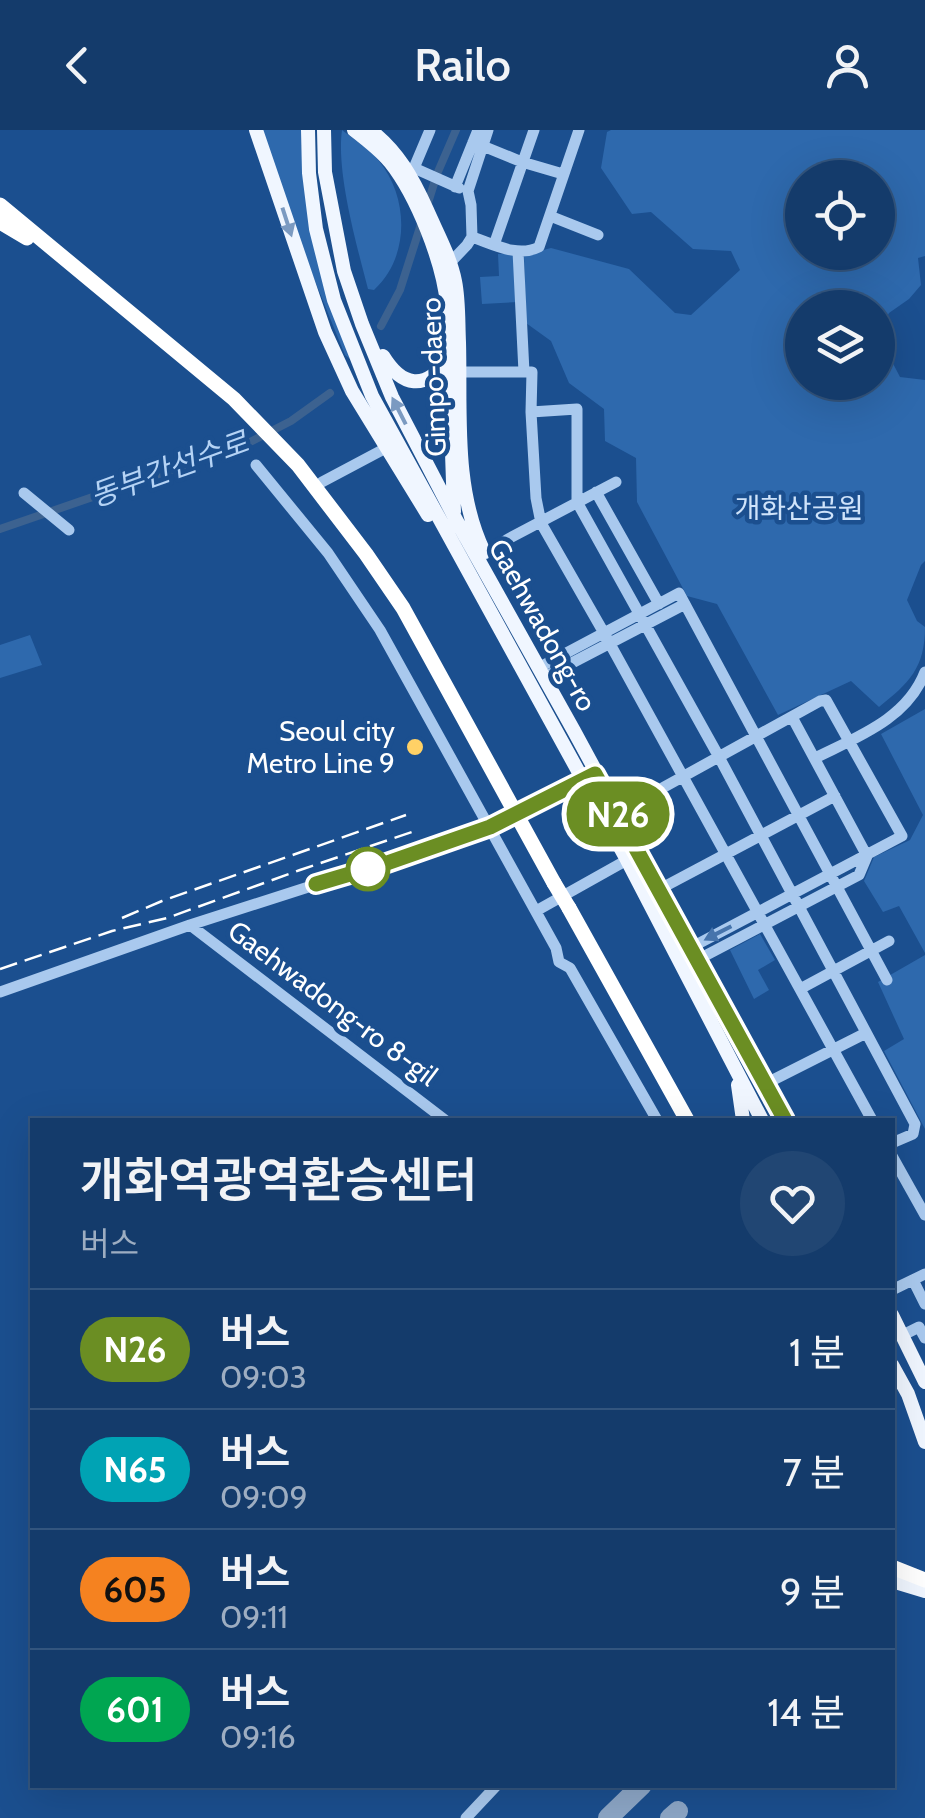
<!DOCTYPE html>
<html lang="ko">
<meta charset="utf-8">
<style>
:root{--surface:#143b6b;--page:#214673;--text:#f1f3f6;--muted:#9dadc1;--line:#33557e}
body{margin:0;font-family:Cabin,"Noto Sans KR",sans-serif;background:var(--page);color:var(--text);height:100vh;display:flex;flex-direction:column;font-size:38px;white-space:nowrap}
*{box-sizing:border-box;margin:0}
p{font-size:32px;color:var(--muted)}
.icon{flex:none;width:55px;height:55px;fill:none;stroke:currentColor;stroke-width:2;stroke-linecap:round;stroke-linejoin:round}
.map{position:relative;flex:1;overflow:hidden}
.side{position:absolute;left:30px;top:988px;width:865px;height:670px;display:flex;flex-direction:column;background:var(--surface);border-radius:0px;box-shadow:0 10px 40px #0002,0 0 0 2px var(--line)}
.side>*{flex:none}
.badge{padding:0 20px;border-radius:32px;font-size:35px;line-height:65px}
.fabs{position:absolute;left:785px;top:30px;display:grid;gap:20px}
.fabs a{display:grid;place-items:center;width:110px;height:110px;border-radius:50%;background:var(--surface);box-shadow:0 10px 40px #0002,0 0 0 2px var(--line);font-size:50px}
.map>.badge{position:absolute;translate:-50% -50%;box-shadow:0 0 0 5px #fff}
.round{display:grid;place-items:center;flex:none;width:105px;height:105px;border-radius:52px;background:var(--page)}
.head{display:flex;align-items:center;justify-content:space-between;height:170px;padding:0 50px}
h1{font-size:48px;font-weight:600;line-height:75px}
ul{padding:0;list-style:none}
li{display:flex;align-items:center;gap:30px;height:120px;padding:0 50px;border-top:2px solid var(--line)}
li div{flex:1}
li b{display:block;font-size:38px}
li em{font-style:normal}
li .badge{min-width:110px;font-weight:700;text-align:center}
header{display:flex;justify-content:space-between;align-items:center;height:130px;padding:0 50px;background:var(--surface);font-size:45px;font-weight:600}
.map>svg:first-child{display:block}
.green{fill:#2e69ad;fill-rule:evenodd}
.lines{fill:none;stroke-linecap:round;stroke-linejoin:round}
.canal{stroke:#3c6290;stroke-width:8}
.taxiway{stroke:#8da7c7;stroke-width:20}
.minor{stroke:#a9c9ee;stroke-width:11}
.major{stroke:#f0f6ff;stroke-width:14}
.highway{stroke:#fff;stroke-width:15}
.rail{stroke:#fff;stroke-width:2.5;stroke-dasharray:18 8;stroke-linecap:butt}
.highway-bridge{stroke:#fff;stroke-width:15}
.oneway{fill:#7b9ac1}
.oneway2{fill:#4674ac}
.line-casing{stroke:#fff;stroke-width:22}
.line{stroke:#6b8e23;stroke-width:15}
.poi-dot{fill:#ffd166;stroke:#1b4f8f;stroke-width:4}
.stop-dot{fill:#fff;stroke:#6b8e23;stroke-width:5}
.labels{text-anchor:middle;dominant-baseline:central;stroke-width:9;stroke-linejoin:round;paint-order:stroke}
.street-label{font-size:28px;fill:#fff;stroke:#1b4f8f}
.park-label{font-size:28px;fill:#cfe3fa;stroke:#1b4f8f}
.poi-label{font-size:28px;fill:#fff;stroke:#1b4f8f;text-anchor:end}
.water-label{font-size:30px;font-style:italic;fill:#b5d3f5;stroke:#1b4f8f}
</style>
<header><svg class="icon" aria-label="back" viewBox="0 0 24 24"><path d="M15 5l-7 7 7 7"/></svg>Railo<svg class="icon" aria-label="person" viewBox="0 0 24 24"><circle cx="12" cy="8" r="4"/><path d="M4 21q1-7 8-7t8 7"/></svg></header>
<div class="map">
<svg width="925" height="1688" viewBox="0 0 925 1688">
<rect width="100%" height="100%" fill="#1b4f8f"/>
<path class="green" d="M261,0H301L303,48L314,118L350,229L345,225L306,129Z
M342,0C355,10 368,18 379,31C409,68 410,127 374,160L368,159C357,116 336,43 342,0Z
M611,0H925V126L918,128L921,155L909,169L889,183L883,195L887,222L900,247L925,250V431L921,435L907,470L917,491L925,497C925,538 909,553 879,577L851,551L778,585L717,474L687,466L637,372L636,328L605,311L604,279L569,253L551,211L526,193L524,125L551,118L629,139L675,183L691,185L740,140L731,121L693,119L651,82L632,84L601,38L607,2ZM802,48H878V122H802ZM802,178H878V252H802Z
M516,123L519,172L482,174L480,147L499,146L498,124Z
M30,505L42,535L0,548V515Z
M925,579V823L899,776L883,782L864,751L874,727L910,710L923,685L881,604Z
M760,804L775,830L758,840L769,860L754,869L730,820Z
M925,825V999L884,921L904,909L878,852Z"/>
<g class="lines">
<path class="canal" d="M427,76L437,44L456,0
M381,196L400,160L421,94
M0,399L246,314L291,291L330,263"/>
<path class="taxiway" d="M608,1688L642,1655
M670,1688L678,1681"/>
<path class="minor" d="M473,12L522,32L563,44
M414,38L459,58
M409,42L414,38L430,0
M455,57L478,0
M550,86L598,105
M472,107C493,114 518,128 539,117L579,0
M494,115L534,0
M518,121L524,242
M446,137L467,115L472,107L471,75L468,61L488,0
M460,242H532L531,282L536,368L541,393L604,503L872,990
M531,282L577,279V372L719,627L915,994L913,1004L892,1013
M256,335L328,423L380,500L556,818L559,832L570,838L657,990
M322,352L386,318
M596,362L659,474
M24,363L69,400
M485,424L508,409L616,352
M538,538L679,463L887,850
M543,548L685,474
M792,587L867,726
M815,628C857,607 907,589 925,542
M523,681L595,644
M617,683L820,571L826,570L902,706L690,818
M658,760L835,666
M536,781L627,730
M190,795L445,990
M697,830L859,745L867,726
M800,859L889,811
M0,862L190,795L355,742
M765,954L866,903
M892,1026L925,1085
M913,1150L925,1174
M892,1160L925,1144
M903,1205L919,1197L925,1208
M466,1688L497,1655"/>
<path class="major" d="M256,0L325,202L352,261L428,385
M308,0L309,43L316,99L334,170L372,266L627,730L762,990
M324,0L325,42L344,141L362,194L392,267L455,388L574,601L785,990
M354,0C367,10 380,20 390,32C417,66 443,132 447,174L454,382
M370,0C398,21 413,49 427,80C437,103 450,126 455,151C459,171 458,192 459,212C461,282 453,358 484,422
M383,226C402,257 425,261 447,230
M738,955L743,990
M892,1185L925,1252
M892,1235L908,1264L925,1312
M892,1451L925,1461"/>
<path class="highway" d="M0,75L234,269L298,335L366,424L403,478L554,753
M0,92L27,108
M569,778L687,990
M892,1437L925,1450"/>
<path class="rail" d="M122,788L162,771L406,685
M0,839L112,801L167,788L300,740L412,702"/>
<path class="highway-bridge" d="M554,753L569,778"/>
</g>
<defs><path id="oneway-solid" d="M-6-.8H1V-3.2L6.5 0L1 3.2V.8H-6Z" transform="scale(2.5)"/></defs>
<g class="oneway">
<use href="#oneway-solid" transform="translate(287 92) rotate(72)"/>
<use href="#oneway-solid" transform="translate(399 281) rotate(-117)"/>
</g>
<use class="oneway2" href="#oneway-solid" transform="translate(718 803) rotate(153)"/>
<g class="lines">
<g class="line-casing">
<path id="line" d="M316,754L387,733L490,697L595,644L785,990"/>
</g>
<use href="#line" class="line"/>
</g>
<circle class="poi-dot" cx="415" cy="617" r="10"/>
<circle class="stop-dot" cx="368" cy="739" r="20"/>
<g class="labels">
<g class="street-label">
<text transform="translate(433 247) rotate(-92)">Gimpo-daero</text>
<text transform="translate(543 495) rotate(61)">Gaehwadong-ro</text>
<text transform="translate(333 873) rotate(37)">Gaehwadong-ro 8-gil</text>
</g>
<g class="park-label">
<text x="799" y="378">개화산공원</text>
</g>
<g class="poi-label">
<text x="395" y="601">Seoul city<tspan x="395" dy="32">Metro Line 9</tspan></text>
</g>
<g class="water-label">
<text transform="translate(169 339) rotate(-20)">동부간선수로</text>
</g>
</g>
</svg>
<div class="fabs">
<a><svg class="icon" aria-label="locate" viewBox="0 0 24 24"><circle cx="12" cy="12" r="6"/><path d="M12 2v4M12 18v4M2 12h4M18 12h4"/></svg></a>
<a><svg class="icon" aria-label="layers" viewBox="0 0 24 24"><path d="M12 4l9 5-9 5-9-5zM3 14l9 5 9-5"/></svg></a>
</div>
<b class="badge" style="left:618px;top:684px;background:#6b8e23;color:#fff">N26</b>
<section class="side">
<div class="head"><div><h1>개화역광역환승센터</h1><p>버스</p></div><a class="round"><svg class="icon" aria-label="heart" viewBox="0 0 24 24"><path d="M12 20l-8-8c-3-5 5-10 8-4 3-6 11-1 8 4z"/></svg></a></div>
<ul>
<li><span class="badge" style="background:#6b8e23;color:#fff">N26</span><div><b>버스</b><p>09:03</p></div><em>1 분</em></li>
<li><span class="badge" style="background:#00a3b4;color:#fff">N65</span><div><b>버스</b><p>09:09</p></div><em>7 분</em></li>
<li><span class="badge" style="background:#f58220;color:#111">605</span><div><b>버스</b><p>09:11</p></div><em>9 분</em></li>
<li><span class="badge" style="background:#00a651;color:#fff">601</span><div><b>버스</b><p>09:16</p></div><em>14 분</em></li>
</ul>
</section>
</div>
